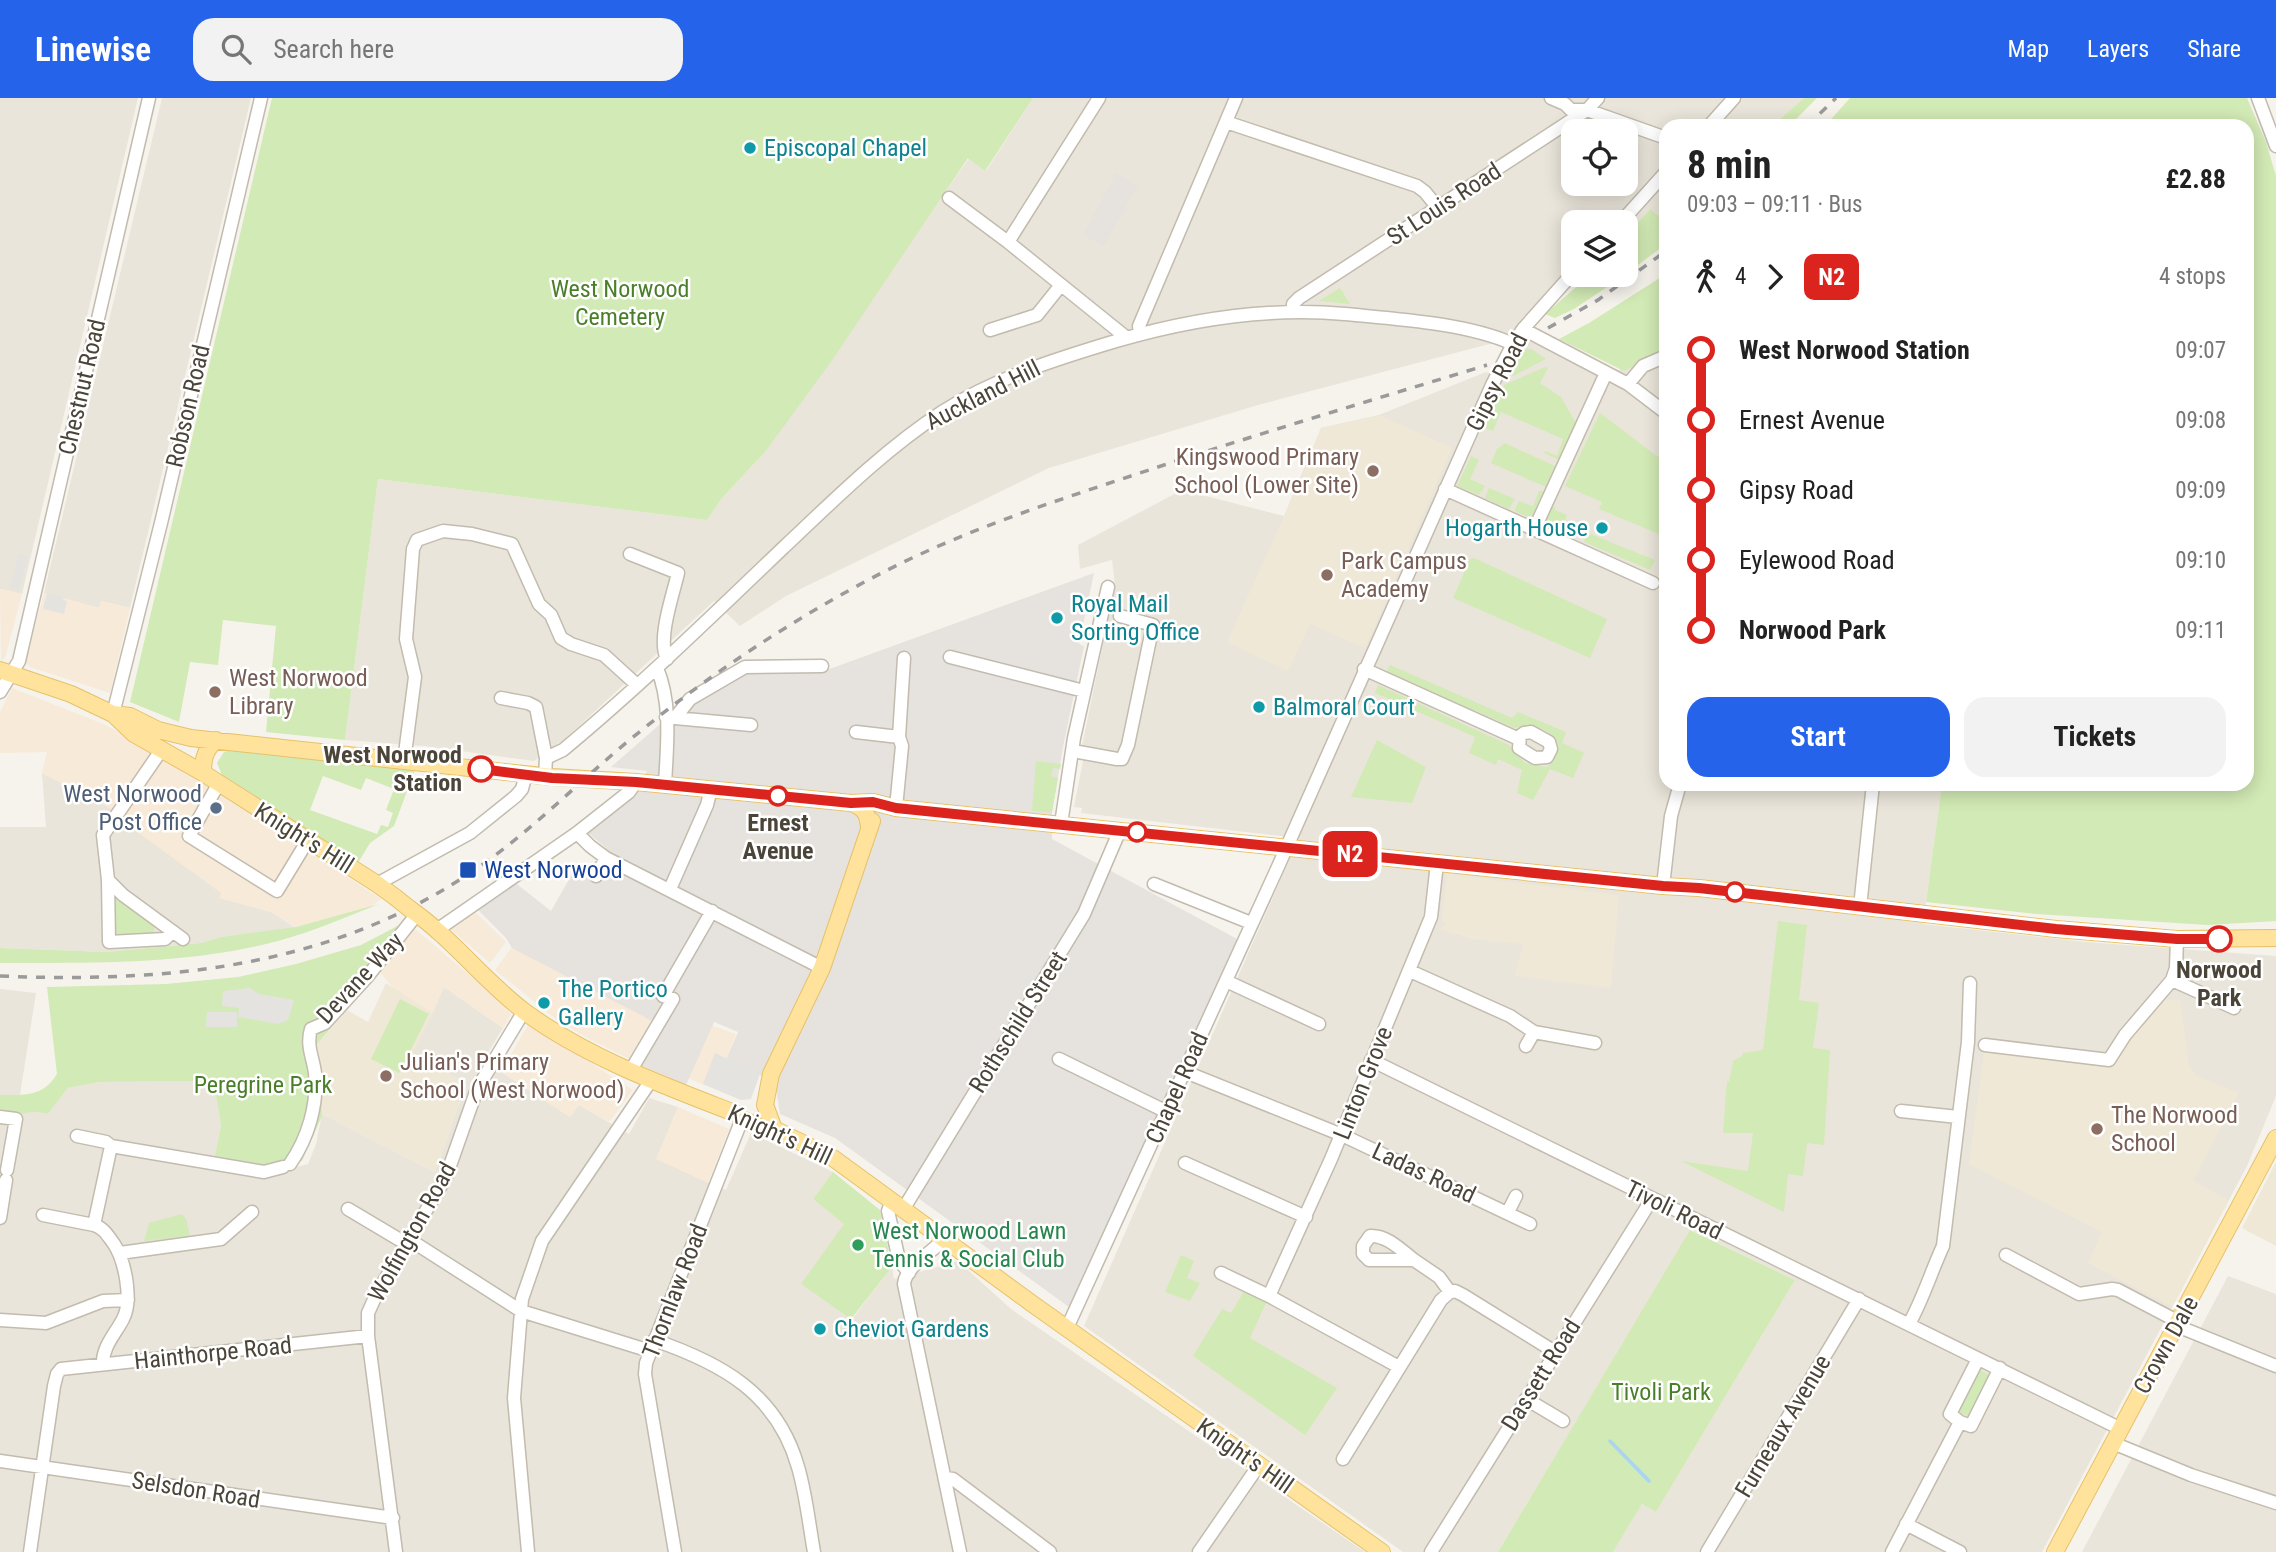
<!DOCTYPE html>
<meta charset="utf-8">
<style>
:root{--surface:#fff;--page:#f2f2f2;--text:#222;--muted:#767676;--accent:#2563eb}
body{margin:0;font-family:"Roboto Condensed",sans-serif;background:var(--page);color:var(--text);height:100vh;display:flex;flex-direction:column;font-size:26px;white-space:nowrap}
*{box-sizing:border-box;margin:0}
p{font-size:23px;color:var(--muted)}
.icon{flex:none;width:38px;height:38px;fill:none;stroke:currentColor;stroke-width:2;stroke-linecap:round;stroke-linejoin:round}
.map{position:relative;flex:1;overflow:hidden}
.side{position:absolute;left:1659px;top:21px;width:595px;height:672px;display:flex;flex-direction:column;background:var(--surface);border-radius:21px;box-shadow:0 4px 18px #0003}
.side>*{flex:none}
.badge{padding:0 14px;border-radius:10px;font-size:24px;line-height:46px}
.buttons{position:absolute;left:1561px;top:21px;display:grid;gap:14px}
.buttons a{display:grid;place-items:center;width:77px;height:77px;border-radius:14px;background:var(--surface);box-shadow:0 4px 18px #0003;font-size:35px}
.map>.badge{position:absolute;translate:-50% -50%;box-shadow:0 0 0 4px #fff}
.legs{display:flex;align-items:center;gap:10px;height:77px;padding:0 28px;font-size:23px}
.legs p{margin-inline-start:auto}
.overview{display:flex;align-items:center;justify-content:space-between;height:119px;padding:0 28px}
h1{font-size:38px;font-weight:700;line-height:52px}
.primary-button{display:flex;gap:14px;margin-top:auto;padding:14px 28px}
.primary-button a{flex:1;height:80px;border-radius:21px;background:var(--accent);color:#fff;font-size:28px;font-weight:700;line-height:80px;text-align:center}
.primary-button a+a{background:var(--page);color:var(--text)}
ul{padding:0 28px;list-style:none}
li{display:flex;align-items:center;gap:24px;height:70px;font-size:26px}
li i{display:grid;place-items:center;width:10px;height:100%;margin:0 9px;background:currentColor}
li i::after{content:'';width:18px;height:18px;margin:-9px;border:5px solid;border-radius:50%;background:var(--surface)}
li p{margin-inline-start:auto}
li:first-child i{background:linear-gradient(#0000 50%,currentColor 0)}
li:last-child i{background:linear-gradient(currentColor 50%,#0000 0)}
header{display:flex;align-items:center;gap:42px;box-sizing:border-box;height:98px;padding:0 35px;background:var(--accent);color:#fff}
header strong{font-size:33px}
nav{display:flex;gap:38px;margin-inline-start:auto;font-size:24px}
.search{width:490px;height:63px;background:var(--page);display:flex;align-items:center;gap:18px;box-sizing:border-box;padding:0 24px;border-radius:21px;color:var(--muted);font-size:26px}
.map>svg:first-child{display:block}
.residential{fill:#eae5da;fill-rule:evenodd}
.commercial{fill:#f7ead8}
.industrial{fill:#e6e2dd}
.education{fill:#efe8d6}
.green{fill:#d2eab5;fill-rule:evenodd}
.parking{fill:#e5e3e0}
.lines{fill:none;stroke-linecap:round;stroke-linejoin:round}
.stream{stroke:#a9d4f2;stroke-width:3.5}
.minor-casing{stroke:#c2bbae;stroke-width:15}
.major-casing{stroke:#e6c16a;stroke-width:18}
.minor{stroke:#fff;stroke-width:12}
.major{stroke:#ffe39c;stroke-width:16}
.rail{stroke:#9a9a9a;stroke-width:3.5;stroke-dasharray:9 9;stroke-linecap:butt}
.major-bridge-casing{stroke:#e6c16a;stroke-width:18;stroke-linecap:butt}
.major-bridge{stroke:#ffe39c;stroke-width:16}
.line-1-casing{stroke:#fff;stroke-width:16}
.line-1{stroke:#dc241f;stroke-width:10}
.culture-dot{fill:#0f9aa8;stroke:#fff;stroke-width:2.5}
.education-dot{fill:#8d6e63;stroke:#fff;stroke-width:2.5}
.stop-1-dot{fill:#fff;stroke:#dc241f;stroke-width:3.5}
.service-dot{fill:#5c6f8a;stroke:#fff;stroke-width:2.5}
.transit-dot{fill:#1a4fb4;stroke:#fff;stroke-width:2.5}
.leisure-dot{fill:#2e9e5b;stroke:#fff;stroke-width:2.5}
.labels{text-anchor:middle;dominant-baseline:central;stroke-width:5;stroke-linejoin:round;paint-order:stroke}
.culture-label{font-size:24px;fill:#0d838f;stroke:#fff;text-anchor:start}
.street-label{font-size:24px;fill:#4b4439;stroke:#fff}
.park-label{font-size:24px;fill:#4a7f2a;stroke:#fff}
.education-label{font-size:24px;fill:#785e54;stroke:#fff;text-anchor:start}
.stop-label{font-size:24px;font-weight:bold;fill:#4b4439;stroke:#fff}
.service-label{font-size:24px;fill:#4e5e75;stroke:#fff;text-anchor:end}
.transit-label{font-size:24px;fill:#164399;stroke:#fff;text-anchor:start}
.leisure-label{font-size:24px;fill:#27864d;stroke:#fff;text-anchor:start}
</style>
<header>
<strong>Linewise</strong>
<div class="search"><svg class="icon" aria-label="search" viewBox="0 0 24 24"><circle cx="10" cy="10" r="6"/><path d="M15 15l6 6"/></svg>Search here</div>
<nav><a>Map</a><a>Layers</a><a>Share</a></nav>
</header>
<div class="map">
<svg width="2276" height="1454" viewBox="0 0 2276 1454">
<rect width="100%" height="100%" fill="#f6f3ec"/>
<path class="residential" d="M0,0H138L22,496L0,491Z
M162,0H251L130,510L101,503L99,510L44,495Z
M1033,0H1804L1772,28H1666V116L1645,130L1629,134H1626V124H1573V169L1512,240L1258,307L1049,370L786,498L740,528L714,503L566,640L534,663L424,648L345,642L378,381L707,422L722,400L765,354L969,60L986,73ZM1573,33H1626V86H1573Z
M1526,242L1613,275L1666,247V686H1942L1923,826L2086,844L2276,858V998L2247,1068L2042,1454H1613L1642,1406L1656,1414L1795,1182L1691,1132L1498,1454H1403L1084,1228L1299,740L1081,715L1082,710L1074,709L1083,663L1082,648L1115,487L1112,462L1080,471L1078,447L1182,392L1284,418L1321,330L1379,317L1486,274L1503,280Z
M42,675L113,711L222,795L220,800L271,814L296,830L221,839L201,845L106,854L0,850V729H46Z
M444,889L503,930L481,966L501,974L570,1019L579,1007L629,1036L649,1000L678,1009L657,1061L726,1092L751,1035L833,1074L813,1101L845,1126L852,1221L892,1169L894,1181L958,1163L1011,1211L1365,1454H0V891L36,895L17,1016L33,1012L48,1016L68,990L100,984L204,983L214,985L221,1028L214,1062L274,1075L308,1066L316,1046L322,1016L435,1074L466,986L412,955Z
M2228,1178L2276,1196V1454H2082Z"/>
<path class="commercial" d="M0,491L22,496L5,560L1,563Z
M44,495L99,510L101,503L130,510L110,595L30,569L26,564Z
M12,590L106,627L178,667L381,801L367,811L296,829L271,814L219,800L221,795L125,725L112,711L42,675L47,654L0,655V614Z
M474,813L506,844L490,865L448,829Z
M414,830L494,898L511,916L503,930L444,889L433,915L394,891L379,873Z
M512,849L652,922L629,961L580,936L552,918L495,872Z
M529,925L633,992L609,1024L579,1007L570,1019L501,974Z
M708,926L736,936L727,960L751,1001L741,1002L687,980Z
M678,1009L729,1031L708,1085L656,1061Z"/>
<path class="industrial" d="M1116,75L1138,87L1104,148L1083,137Z
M1094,475L1079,546L1084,548L1063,649L1052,714V741L1237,841L1069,1209L835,1040L780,1016L775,984L726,962L738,934L714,924L686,987L638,966L658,926L512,850L506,840L475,809L513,783L551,813L575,771L593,777L606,750L587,734L633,698L647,673L611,669L722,572L745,569L824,573Z"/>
<path class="education" d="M1379,317L1452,350L1365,550L1310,526L1288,573L1227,544L1299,386L1321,330Z
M1447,776L1619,797L1611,890L1515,878L1523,846L1472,841L1439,831L1445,827L1442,821Z
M386,885L433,915L413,955L466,986L435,1074L322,1016L321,989L313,951L347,912L368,924Z
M2158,901L2180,902L2189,967L2195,977L2239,995L2193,1083L2229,1102L2174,1206L2171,1208L2088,1165L2102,1134L1969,1066L1984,954L2108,969Z
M2276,1064V1148L2242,1130Z"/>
<path class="green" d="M272,0H1033L985,73L968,60L833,261L765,354L722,400L707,422L378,381L345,642L266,634L276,528L223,522L218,567L190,564L179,624L130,604Z
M1804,0H1817L1789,28H1772Z
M1850,0H2247L2266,44L2276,78V823L2207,827L2037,816L1926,804L1942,686H2247V28H1825Z
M1666,109V146L1626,176V137L1651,111L1658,118Z
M1666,176V253L1624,273L1559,241L1589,225Z
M1590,177H1625L1574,211L1555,220L1545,216Z
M1340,190L1350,206L1320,203V202Z
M1526,251H1531L1546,261L1513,278L1510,275Z
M1545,269L1548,270L1540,285L1561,299L1576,325L1559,362L1544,355L1545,353L1557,358L1563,341L1501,314L1493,333L1484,330L1504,287Z
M1600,315L1658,359L1666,349V439L1599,411L1602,404L1565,388Z
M1505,345L1555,368L1546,389L1491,365L1497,351Z
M1471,358L1479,362L1470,381L1485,388L1479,397L1457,388Z
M1489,390L1515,401L1509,411L1485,400Z
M1539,393H1544L1531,420L1514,413L1519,403L1533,408Z
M1552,408L1555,409V412L1567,417L1561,433L1544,426Z
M1588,435L1655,462L1650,472L1584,444Z
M1474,460L1607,521L1590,560L1453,500L1470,461Z
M1390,567L1512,620L1518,614L1566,634L1562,645L1584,655L1573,680L1550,671L1533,702L1517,695L1522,672L1498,661L1496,667L1469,655L1475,639L1375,595L1378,587L1509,647L1525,665L1546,669L1551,666L1559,649C1553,630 1531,625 1514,630L1476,613L1470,614L1385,577Z
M1377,642L1426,669L1412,705L1351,699Z
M232,651L415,672L394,728L370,745L356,768L292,722L222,677L217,665L224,654ZM323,678L361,692L366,680L394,691L386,712L393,715L388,729L381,727L377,736L310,712Z
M1036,663L1061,666L1060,671L1053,670L1051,678L1058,680L1052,714L1032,713Z
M114,799L155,829L152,836L113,838Z
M379,806C346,819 312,834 278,843C188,867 92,865 0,865V850L106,854L201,845L221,839L296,829Z
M407,823L379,873L313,951L321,989L322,1018L302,1063L273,1065L268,1069L214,1062L221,1028L214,985L204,983L100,984L68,990L48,1016C28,1011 17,1016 0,1027V997C25,997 43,999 57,976L47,889L166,886L238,879L296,866L361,847Z
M1778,823L1807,827L1799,902L1819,905L1813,950L1830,952L1824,1047L1807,1045L1803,1078L1788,1076L1784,1114L1681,1063L1748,1073L1753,1035H1723L1727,983L1729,984L1733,963L1742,958L1743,955L1763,952Z
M400,901L429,916L399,975L371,961Z
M833,1074L880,1112L892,1169L851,1221L801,1186L844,1126L813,1101Z
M182,1116L186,1121L190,1138L144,1143L149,1125Z
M1690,1132L1795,1182L1656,1414L1642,1406L1613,1454H1498Z
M1181,1157L1194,1163L1187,1180L1200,1185L1190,1203L1165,1194Z
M1246,1190L1267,1203L1250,1240L1337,1290L1305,1337L1193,1258L1222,1211L1231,1215Z
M1978,1271L1991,1278L1970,1319L1958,1314Z"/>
<path class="parking" d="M18,456L28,458L19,492L10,490Z
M47,495L64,499L63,502L67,503L64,516L43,511Z
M250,890L259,896L294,902L288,922L278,926L238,919L239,910L222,908L223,893Z
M207,914H237V929H206Z
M715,955L760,976L751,1001L741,1002L703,986Z"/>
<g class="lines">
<path class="stream" d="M1610,1343L1649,1383"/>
<g class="minor-casing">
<path id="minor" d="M1551,0L1565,6L1571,12H1587L1666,40
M2258,0L2276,48
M1226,24L1417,88L1425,94L1438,110
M1709,28L1734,0
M949,100L1008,144L1127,240
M1621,124L1666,74
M1008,144L1099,0
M1293,214V206L1299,200L1587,12L1598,0
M1523,231L1628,286L1666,315
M990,232L1037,217L1061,187
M1140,236L1139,228L1236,0
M1628,286L1643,268L1666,258
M1445,391L1653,485
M1534,432L1606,275
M630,456L678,475C673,497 657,541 667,561
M950,559L1084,593
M657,570C672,606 667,648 665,686
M1364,571L1519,641
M0,594L19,563L149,0
M501,600L528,605L536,609L546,660
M113,616L161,425L261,0
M666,619L675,620L690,601L745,569L822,568
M675,620L751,627
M856,634L899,639
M1531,634L1549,644L1551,651L1547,659L1535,660L1519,650L1520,638L1524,635Z
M162,651L103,737L108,782L109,844L165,841L171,835
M1073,653L1117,661H1122L1128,647L1153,527L1120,518
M404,663L415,579L406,541L413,451L417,442L443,433L472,436L512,446L539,506L551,517L561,540L571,546L604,557L637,587
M545,678L546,660L563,652C640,588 711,519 783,450C834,402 884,352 942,314C995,280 1056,261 1116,243C1191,221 1267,209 1345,216C1396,221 1466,225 1513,246
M219,685L189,738L277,793L308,742
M896,710L902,648L899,639L904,560
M1061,726L1074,640L1108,489
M577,735L590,748L606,760L822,870
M596,778L606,760
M108,782L123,797L183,841
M377,786L470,735L516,698L522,691L526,676
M1154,786L1251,825
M1663,788L1671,718L1680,686
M670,791L707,707L711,691
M1860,809L1873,686
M437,832L577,735L629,694L636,684
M1410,873L1510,918L1534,934L1595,945
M2172,882L2234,910
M1226,883L1319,926
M1985,947L2109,962L2125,937L2172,882L2176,870L2177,841
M1526,948L1534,934
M1059,961L1167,1014
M1371,962L2121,1331
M631,972L673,901L663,898L712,813
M1183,973L1342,1037L1530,1126
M1901,1013L1958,1019
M0,1019L16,1021L7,1072
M77,1038L106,1044L111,1048L264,1074L283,1069
M1185,1065L1306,1119
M290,1066C308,1040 318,1007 315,975C313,959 306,948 311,931L325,925L367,879L417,816
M892,1102L888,1113L899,1162L909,1175
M904,1110L1084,816L1120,732
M348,1111L400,1142L418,1147L521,1213L650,1253
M1508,1114L1516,1098
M43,1117L94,1127
M0,1120L6,1082
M945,1139C934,1155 906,1166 904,1186L960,1454
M120,1155L221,1141L252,1114
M2006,1157L2079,1196L2112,1191L2118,1192L2179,1224
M1414,1162C1401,1152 1387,1137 1370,1138L1363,1148V1156L1369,1162H1414L1439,1179L1450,1194
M1221,1175L1269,1198L1399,1269
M1450,1194L1455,1193L1463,1197L1555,1254
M1269,1198L1331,1061L1431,819L1437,765
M0,1222L46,1225L103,1203L128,1202
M1909,1226C1923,1201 1931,1174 1943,1148L1968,944L1970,885
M2177,1228L2276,1268
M1067,1230L1277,771L1492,287L1513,246L1523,231L1573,175
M654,1242C721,1265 777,1295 798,1369C806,1396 809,1426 814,1454
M1978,1261L1950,1316L1960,1324L1971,1328L2000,1270
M103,1266C102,1249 116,1235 123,1221C133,1202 125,1163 114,1146C108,1138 104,1130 94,1127L111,1048
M1526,1301L1563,1323
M2113,1345L2191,1377L2276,1405
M1343,1361L1441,1202L1450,1194
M0,1363L393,1420
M946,1380L953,1381L1050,1454
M1906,1426L1960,1454
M30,1454L54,1288L57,1276L61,1271L368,1238
M396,1454L368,1238V1215L377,1195L446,1079L477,991L524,913
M528,1454L514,1300L522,1201L542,1143L652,981
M675,1454L645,1276L646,1265L742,1021
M1199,1454L1259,1367
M1431,1454L1652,1101
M1707,1454L1859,1201
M1892,1454L1960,1324"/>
</g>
<g class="major-casing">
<path id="major" d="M0,572L71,596L113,616L134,636L203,675L377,786L395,799
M113,616L130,618L158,632L191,640L552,679L636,684L851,705C865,710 868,716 869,730
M203,675C203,660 205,652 216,642
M851,705L873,704L896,710L1663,788L1699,790L2056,831L2177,841L2276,840
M410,811C452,840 484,883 525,914C588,960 665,988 737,1016L742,1021L762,1030L774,1031L833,1060L1034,1207L1382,1454
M774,1031L765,1007L771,976L822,870L872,723
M2055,1454L2276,1040"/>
</g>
<use href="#minor" class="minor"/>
<use href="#major" class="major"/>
<path class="rail" d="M1807,28L1836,0
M1548,230L1598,202L1666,153
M0,878C165,885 326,870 467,777C527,738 577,685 632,640C706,579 787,525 872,480C964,431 1065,400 1164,367C1271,332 1379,300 1487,267"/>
<g class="major-bridge-casing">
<path id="major-bridge" d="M395,799L410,811"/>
</g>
<use href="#major-bridge" class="major-bridge"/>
</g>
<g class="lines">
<g class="line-1-casing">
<path id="line-1" d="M481,671L552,680L636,684L851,705L873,704L896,710L1663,788L1699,790L2056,831L2177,841H2219"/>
</g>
<use href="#line-1" class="line-1"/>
</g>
<g class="culture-dot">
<circle cx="750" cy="50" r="7"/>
<circle cx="1602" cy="430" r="7"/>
<circle cx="1057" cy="520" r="7"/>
<circle cx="1259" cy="609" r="7"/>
<circle cx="544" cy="905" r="7"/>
<circle cx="820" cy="1231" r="7"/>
</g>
<g class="education-dot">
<circle cx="1373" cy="373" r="7"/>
<circle cx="1327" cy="477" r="7"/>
<circle cx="215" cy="594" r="7"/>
<circle cx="386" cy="978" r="7"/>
<circle cx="2097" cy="1031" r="7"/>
</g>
<g class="stop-1-dot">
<circle cx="481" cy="671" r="12"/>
<circle cx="778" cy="698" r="9"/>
<circle cx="1137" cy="734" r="9"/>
<circle cx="1735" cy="794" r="9"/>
<circle cx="2219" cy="841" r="12"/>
</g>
<circle class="service-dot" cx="216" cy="710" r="7"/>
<rect class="transit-dot" x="459" y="763" width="18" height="18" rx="3.5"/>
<circle class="leisure-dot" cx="858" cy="1147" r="7"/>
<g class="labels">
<g class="culture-label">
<text x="764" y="50">Episcopal Chapel</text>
<text x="1588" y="430" text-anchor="end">Hogarth House</text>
<text x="1071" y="506">Royal Mail<tspan x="1071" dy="28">Sorting Office</tspan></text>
<text x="1273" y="609">Balmoral Court</text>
<text x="558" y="891">The Portico<tspan x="558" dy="28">Gallery</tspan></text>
<text x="834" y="1231">Cheviot Gardens</text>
</g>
<g class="street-label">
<text transform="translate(1444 106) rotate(-33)">St Louis Road</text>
<text transform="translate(1497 284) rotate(-63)">Gipsy Road</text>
<text transform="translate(82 289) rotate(-77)">Chestnut Road</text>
<text transform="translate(983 297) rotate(-27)">Auckland Hill</text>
<text transform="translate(188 308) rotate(-77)">Robson Road</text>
<text transform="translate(304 740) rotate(32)">Knight's Hill</text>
<text transform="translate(360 880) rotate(-47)">Devane Way</text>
<text transform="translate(1018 924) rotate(-58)">Rothschild Street</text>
<text transform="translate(1363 985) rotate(-68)">Linton Grove</text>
<text transform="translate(1177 990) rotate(-66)">Chapel Road</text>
<text transform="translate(780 1037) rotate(25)">Knight's Hill</text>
<text transform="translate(1424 1075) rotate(25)">Ladas Road</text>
<text transform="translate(1674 1112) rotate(26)">Tivoli Road</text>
<text transform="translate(412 1134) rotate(-61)">Wolfington Road</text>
<text transform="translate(675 1193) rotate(-69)">Thornlaw Road</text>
<text transform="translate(2166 1247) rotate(-61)">Crown Dale</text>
<text transform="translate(213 1255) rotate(-6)">Hainthorpe Road</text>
<text transform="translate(1541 1277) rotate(-58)">Dassett Road</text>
<text transform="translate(1783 1328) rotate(-59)">Furneaux Avenue</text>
<text transform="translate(1245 1358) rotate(35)">Knight's Hill</text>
<text transform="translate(196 1392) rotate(9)">Selsdon Road</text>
</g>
<g class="park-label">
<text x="620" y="191">West Norwood<tspan x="620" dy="28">Cemetery</tspan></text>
<text x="263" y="987">Peregrine Park</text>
<text x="1661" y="1294">Tivoli Park</text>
</g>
<g class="education-label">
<text x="1359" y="359" text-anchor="end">Kingswood Primary<tspan x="1359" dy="28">School (Lower Site)</tspan></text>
<text x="1341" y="463">Park Campus<tspan x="1341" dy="28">Academy</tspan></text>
<text x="229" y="580">West Norwood<tspan x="229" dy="28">Library</tspan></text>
<text x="400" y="964">Julian's Primary<tspan x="400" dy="28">School (West Norwood)</tspan></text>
<text x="2111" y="1017">The Norwood<tspan x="2111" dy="28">School</tspan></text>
</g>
<g class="stop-label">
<text x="462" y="657" text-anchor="end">West Norwood<tspan x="462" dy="28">Station</tspan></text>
<text x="778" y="725">Ernest<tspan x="778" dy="28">Avenue</tspan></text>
<text x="2219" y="872">Norwood<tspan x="2219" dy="28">Park</tspan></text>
</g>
<g class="service-label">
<text x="202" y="696">West Norwood<tspan x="202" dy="28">Post Office</tspan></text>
</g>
<g class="transit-label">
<text x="484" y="772">West Norwood</text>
</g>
<g class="leisure-label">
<text x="872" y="1133">West Norwood Lawn<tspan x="872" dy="28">Tennis &amp; Social Club</tspan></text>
</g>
</g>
</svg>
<div class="buttons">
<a><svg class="icon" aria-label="locate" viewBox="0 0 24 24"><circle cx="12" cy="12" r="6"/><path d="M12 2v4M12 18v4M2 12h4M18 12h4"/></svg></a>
<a><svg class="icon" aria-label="layers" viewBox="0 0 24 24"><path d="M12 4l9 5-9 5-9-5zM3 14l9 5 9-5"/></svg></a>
</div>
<b class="badge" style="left:1350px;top:756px;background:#dc241f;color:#fff">N2</b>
<section class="side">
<div class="overview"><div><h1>8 min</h1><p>09:03 – 09:11 · Bus</p></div><b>£2.88</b></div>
<div class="legs"><svg class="icon" aria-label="walk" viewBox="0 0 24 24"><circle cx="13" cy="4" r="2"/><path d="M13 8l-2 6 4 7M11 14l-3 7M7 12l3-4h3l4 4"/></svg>4<svg class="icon" aria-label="forward" viewBox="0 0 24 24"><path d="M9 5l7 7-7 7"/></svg><b class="badge" style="background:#dc241f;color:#fff">N2</b><p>4 stops</p></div>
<ul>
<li><i style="color:#dc241f"></i><b>West Norwood Station</b><p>09:07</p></li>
<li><i style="color:#dc241f"></i><span>Ernest Avenue</span><p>09:08</p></li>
<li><i style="color:#dc241f"></i><span>Gipsy Road</span><p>09:09</p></li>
<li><i style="color:#dc241f"></i><span>Eylewood Road</span><p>09:10</p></li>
<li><i style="color:#dc241f"></i><b>Norwood Park</b><p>09:11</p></li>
</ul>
<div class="primary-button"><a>Start</a><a>Tickets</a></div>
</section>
</div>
